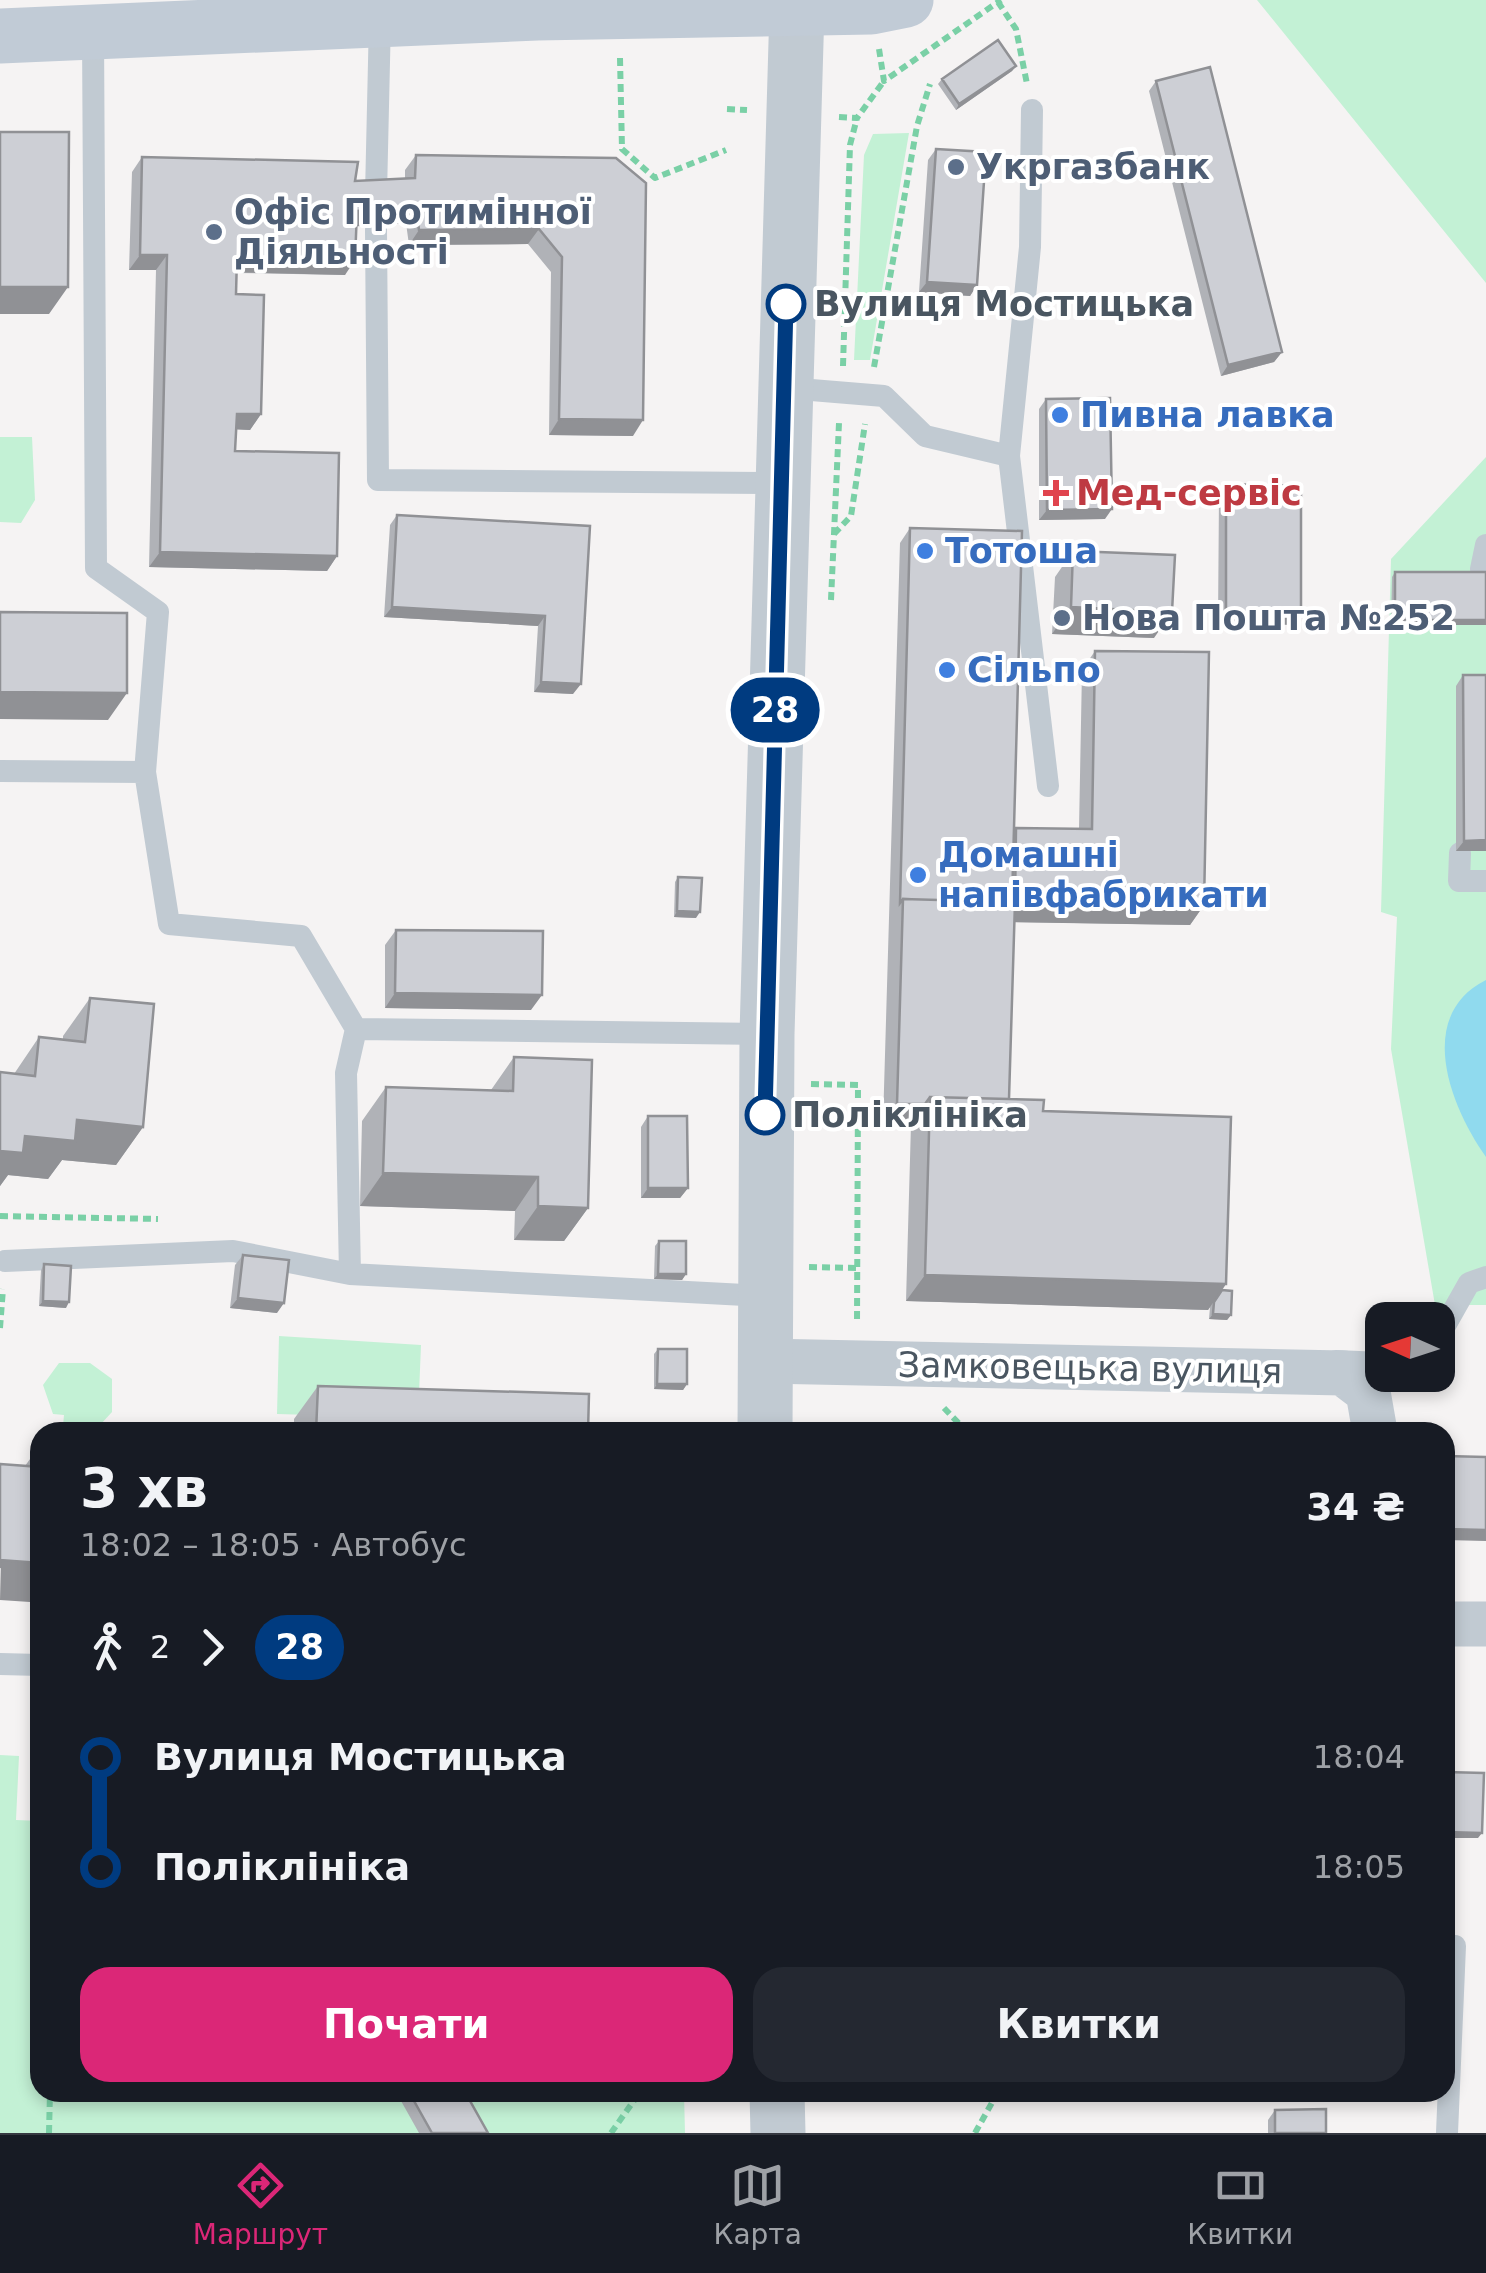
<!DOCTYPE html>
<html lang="uk">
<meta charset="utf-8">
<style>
:root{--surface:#171b24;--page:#242831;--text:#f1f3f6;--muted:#9ea1a6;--line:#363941;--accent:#db2777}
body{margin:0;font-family:"DejaVu Sans",sans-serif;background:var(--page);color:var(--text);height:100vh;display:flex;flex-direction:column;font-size:38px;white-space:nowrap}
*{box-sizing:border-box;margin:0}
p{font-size:32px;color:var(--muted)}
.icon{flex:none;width:55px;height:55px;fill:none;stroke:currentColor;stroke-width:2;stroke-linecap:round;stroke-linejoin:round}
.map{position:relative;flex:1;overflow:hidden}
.sheet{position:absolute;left:30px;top:1422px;width:1425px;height:680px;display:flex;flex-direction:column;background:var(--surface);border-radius:30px;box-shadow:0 5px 15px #0003}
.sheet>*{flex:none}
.badge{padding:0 20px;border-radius:32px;font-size:35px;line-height:65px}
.needle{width:65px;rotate:273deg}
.tools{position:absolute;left:1365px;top:1302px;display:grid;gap:20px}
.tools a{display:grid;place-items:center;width:90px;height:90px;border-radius:20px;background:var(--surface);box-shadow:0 5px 15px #0003;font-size:50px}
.map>.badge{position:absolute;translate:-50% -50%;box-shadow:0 0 0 5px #fff}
.legs{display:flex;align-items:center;gap:15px;height:110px;padding:0 50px;font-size:32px}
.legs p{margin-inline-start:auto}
.overview{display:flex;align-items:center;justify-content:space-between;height:170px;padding:0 50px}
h1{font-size:55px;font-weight:800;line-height:75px}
.cta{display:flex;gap:20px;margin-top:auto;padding:20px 50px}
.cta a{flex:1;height:115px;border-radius:30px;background:var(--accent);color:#fff;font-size:40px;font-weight:800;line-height:115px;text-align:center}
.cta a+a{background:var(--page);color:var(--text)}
ul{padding:0 50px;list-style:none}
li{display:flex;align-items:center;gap:35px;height:110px;font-size:38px}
li i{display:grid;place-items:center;width:15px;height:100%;margin:0 12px;background:currentColor}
li i::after{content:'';width:25px;height:25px;margin:-12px;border:8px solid;border-radius:50%;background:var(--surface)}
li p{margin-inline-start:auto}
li:first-child i{background:linear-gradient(#0000 50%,currentColor 0)}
li:last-child i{background:linear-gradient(currentColor 50%,#0000 0)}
.dock{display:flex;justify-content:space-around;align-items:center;height:140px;border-top:2px solid var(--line);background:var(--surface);font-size:28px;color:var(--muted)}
.dock a{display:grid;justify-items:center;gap:5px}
.dock .current{color:var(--accent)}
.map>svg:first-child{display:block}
.green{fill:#c3f1d5}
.water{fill:#90daee}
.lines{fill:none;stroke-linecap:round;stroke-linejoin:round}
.path{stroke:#7ad0a6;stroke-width:6;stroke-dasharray:8 5;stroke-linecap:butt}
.service{stroke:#c1cad2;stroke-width:22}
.minor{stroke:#c1cad2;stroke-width:45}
.tertiary{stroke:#c1cad2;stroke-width:55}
.secondary{stroke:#c1cbd6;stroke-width:55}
.wall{fill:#b0b2b7}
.shaded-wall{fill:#909195}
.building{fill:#cdcfd5;stroke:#909195;stroke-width:2.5}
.line-1-casing{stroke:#fff;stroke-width:22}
.line-1{stroke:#003b80;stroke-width:15}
.service-dot{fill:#5c6f8a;stroke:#fff;stroke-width:4}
.stop-1-dot{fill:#fff;stroke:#003b80;stroke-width:5}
.shop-dot{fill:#3f7fe0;stroke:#fff;stroke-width:4}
.health-dot{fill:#e0444e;stroke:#fff;stroke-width:4}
.labels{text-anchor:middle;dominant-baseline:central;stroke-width:8;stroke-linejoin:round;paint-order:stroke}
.service-label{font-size:35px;font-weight:bold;fill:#4e5e75;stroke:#fff;text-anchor:start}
.stop-label{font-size:35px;font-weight:bold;fill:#4a5661;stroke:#fff;text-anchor:start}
.shop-label{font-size:35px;font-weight:bold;fill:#366cbe;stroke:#fff;text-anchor:start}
.health-label{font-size:35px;font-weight:bold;fill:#be3a42;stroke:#fff;text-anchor:start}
.street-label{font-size:35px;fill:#4a5661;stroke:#fff}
</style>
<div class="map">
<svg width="1486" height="2133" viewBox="0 0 1486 2133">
<rect width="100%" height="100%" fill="#f5f3f3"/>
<path class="green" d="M1257,0H1486V283Z
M909,133L870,360H854L864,155L873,134Z
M0,437H32L35,500L21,523L0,522Z
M1486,457V1305H1435L1391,1049L1397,917L1381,912L1391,559Z
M279,1336L421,1345L418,1418L277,1414Z
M59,1363H90L112,1379V1412L100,1425L63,1426L64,1415L53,1414L43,1385Z
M0,1755L19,1756L16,1820L40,1821V2092L684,2093L685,2133H0Z"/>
<path class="water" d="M1486,980V1157C1451,1108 1414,1016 1486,980Z"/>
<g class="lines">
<path class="path" d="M998,2L1016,29L1027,84
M879,49L884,81L1001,0
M620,58L622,149L655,178L726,150
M727,109L747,110
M839,117L857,118L884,81
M843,366L850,145L857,118
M874,367L917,126L930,84
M834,534L851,516L865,424
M831,600L839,423
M811,1084L858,1085L857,1324
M0,1216L158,1219
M809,1267L857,1268
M0,1328L3,1289
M944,1408L967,1432
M49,2133L50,2092
M611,2133L640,2092
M975,2133L998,2092"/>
<path class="service" d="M93,31L96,568L158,612L145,772L169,924L301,936L356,1029L346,1073L350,1274
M376,194L380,18
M376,230L378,480L780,483
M787,388L884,396L925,436L1009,456L1048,786
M1009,456L1030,247L1032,110
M1481,569L1486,545
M0,771L145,772
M1460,853L1459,881H1486
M356,1029L767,1034
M5,1261L233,1251L350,1274L764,1296
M1438,1338L1469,1283L1486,1277
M1336,1361L1382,1363
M0,1664L40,1665
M1447,2133L1455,1946"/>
<path class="minor" d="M765,1361L1343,1373L1368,1392L1375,1432
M1445,1624H1486"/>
<path class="tertiary" d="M765,1432L767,1034L797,8
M777,2092L778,2133"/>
<path class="secondary" d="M0,36L537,13L871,7L906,0"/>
</g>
<path class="wall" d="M1016,66L1012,71L956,110L938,84L942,79Z
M1156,81L1282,352L1274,362L1221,376L1149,91Z
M936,149L977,285L970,296L919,292L928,160Z
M416,155L616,158L633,436L549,435L551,272L528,244L409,245L406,223L357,226L345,275L236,273V294L261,414L250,430L236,429L235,451L337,556L327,571L149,567L156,270H129L132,172L142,157L355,181L405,178V170Z
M1046,399L1105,519L1039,520V409Z
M1226,484L1301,615L1294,625L1218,622L1219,494Z
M397,515L590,526L573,694L534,692L538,626L384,617L390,525Z
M910,528L1014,831L1016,828L1079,829L1082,670L1095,651L1204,905L1190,925L1014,922L1009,1099L1043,1111L1226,1284L1222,1290L1231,1315L1227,1320L1209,1319L1210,1307L1208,1310L906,1301L911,1124L883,1123L900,543Z
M1073,551L1154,638L1052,634L1055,577Z
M1395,572H1486L1391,625L1392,577Z
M1463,675H1486V851H1456V686Z
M678,877L696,918L674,917L675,882Z
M396,930L531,1010L385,1008V945Z
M90,998L143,1127L116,1165L62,1160L48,1179L8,1175L0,1186V1072L14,1074L39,1037L63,1040V1036Z
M514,1057L588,1208L564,1241L514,1240L515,1211L360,1206L362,1121L386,1087L491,1090Z
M648,1116L688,1188L680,1198H641V1127Z
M659,1241L686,1274L682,1280L654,1279L655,1246Z
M243,1255L277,1313L230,1308L235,1265Z
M44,1264L66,1308L39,1306L41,1270Z
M658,1349L687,1384L683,1390L654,1389V1354Z
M318,1386L588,1432H294V1419Z
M40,1445V1588L30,1602L25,1466Z
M396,2092H465L488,2133H419Z
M1275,2110L1326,2133H1268V2120Z"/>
<path class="shaded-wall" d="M1016,66L1012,71L956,110L959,104Z
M416,208L406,223L347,227L357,211Z
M539,229L528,244L409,245L419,230Z
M140,255H167L156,270H129Z
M237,257L355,260L345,275L226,272Z
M927,282L977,285L970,296L919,292Z
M0,287H68L49,314H0Z
M1282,352L1274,362L1221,376L1228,365Z
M237,414H261L250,430L226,429Z
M559,419L643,420L633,436L549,435Z
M1112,509L1105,519L1039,520L1047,510Z
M160,552L337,556L327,571L149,567Z
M392,607L545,616L538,626L384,617Z
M1071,607L1172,612L1154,638L1052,634Z
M1226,611L1301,615L1294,625L1218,622Z
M1395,620H1486V625H1391Z
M541,682L581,684L573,694L534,692Z
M0,692L127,693L108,720L0,719Z
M1486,840V851H1456L1464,841Z
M1015,902L1204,905L1190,925L1001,922Z
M677,911L700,912L696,918L674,917Z
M395,993L542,995L531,1010L385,1008Z
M897,1104H925L911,1124L883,1123Z
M77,1120L143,1127L116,1165L62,1160L48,1179L8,1175L0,1186V1151L25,1136Z
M383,1173L538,1177L515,1211L360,1206Z
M648,1188H688L680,1198H641Z
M538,1206L588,1208L564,1241L514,1240Z
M658,1274H686L682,1280L654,1279Z
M925,1275L1226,1284L1208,1310L906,1301Z
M238,1298L284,1303L277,1313L230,1308Z
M43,1301L69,1302L66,1308L39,1306Z
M1213,1314L1231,1315L1227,1320L1209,1319Z
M657,1384H687L683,1390L654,1389Z
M1445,1529L1486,1530V1541L1445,1540Z
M1,1560L40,1563V1588L30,1602L0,1600Z
M1445,1832L1482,1833L1478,1838H1445Z"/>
<path class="building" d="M998,40L1016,66L959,104L942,79Z
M1210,67L1282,352L1228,365L1156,81Z
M0,132H69L68,287H0Z
M936,149L986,152L977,285L927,282Z
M416,155L616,158L646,183L643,420L559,419L562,257L539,229L419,230L416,208L357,211L355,260L237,257L236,294L264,295L261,414H237L235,451L339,453L337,556L160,552L167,255H140L142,157L358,162L355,181L415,178Z
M1110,398L1112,509L1047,510L1046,399Z
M1226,484L1301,486V615L1226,611Z
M397,515L590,526L581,684L541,682L545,616L392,607Z
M910,528L1022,531L1012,902L903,899L900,903Z
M1073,551L1175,555L1172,612L1071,607Z
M1395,572H1486V620H1395Z
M0,612L127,613V693L0,692Z
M1095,651L1209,652L1204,905L1015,902L1009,1099L930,1097L925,1104H897L903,899L1015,902L1016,828L1092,829Z
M1463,675H1486V840L1464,841Z
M678,877L702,878L700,912L677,911Z
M396,930L543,931L542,995L395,993Z
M90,998L154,1004L143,1127L77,1120L75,1141L25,1136L23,1153L0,1151V1072L35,1076L39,1037L85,1042Z
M514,1057L592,1060L588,1208L538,1206V1177L383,1173L386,1087L513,1091Z
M930,1097L1044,1100L1043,1111L1231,1117L1226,1284L925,1275Z
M648,1116H687L688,1188H648Z
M659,1241H686V1274H658Z
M243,1255L289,1260L284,1303L238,1298Z
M44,1264L71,1266L69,1302L43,1301Z
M1222,1290L1232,1291L1231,1315L1213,1314L1214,1302Z
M658,1349H687V1384H657Z
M318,1386L589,1394L588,1432H316Z
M1445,1456L1486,1457V1530L1445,1529Z
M0,1464L40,1467V1563L1,1560L0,1568Z
M1445,1772L1484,1773L1482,1833L1445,1832Z
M409,2092H465L488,2133H432Z
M1326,2109V2133H1275V2110Z"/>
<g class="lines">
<g class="line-1-casing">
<path id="line-1" d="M765,1115L786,304"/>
</g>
<use href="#line-1" class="line-1"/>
</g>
<g class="service-dot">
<circle cx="956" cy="167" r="10"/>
<circle cx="214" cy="232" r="10"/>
<circle cx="1062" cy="618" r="10"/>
</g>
<g class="stop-1-dot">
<circle cx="786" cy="304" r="18"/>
<circle cx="765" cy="1115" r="18"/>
</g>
<g class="shop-dot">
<circle cx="1060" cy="415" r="10"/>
<circle cx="925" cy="551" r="10"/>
<circle cx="947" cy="670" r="10"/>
<circle cx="918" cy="875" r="10"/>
</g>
<path class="health-dot" d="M1051 478h10v10h10v10h-10v10h-10v-10h-10v-10h10z"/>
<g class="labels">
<g class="service-label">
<text x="976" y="167">Укргазбанк</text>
<text x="234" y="212">Офіс Протимінної<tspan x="234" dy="40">Діяльності</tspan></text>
<text x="1082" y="618">Нова Пошта №252</text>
</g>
<g class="stop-label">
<text x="814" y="304">Вулиця Мостицька</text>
<text x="792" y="1115">Поліклініка</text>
</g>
<g class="shop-label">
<text x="1080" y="415">Пивна лавка</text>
<text x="945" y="551">Тотоша</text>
<text x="967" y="670">Сільпо</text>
<text x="938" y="855">Домашні<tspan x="938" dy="40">напівфабрикати</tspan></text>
</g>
<g class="health-label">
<text x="1076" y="493">Мед-сервіс</text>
</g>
<g class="street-label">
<text transform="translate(1090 1368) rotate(1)">Замковецька вулиця</text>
</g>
</g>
</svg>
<div class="tools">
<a><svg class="needle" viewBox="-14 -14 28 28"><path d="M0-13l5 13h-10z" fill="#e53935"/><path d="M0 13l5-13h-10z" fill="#9ea1a6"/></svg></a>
</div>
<b class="badge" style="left:775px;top:710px;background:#003b80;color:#fff">28</b>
<section class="sheet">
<div class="overview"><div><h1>3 хв</h1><p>18:02 – 18:05 · Автобус</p></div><b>34 ₴</b></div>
<div class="legs"><svg class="icon" aria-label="walk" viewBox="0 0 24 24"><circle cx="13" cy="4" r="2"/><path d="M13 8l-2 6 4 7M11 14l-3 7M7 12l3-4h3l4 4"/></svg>2<svg class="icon" aria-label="forward" viewBox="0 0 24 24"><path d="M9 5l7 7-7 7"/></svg><b class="badge" style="background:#003b80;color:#fff">28</b></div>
<ul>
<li><i style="color:#003b80"></i><b>Вулиця Мостицька</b><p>18:04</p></li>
<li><i style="color:#003b80"></i><b>Поліклініка</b><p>18:05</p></li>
</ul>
<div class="cta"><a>Почати</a><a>Квитки</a></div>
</section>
</div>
<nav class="dock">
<a class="current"><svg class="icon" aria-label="directions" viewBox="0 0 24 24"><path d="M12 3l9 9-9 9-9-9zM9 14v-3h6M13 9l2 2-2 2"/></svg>Маршрут</a>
<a><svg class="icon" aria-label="map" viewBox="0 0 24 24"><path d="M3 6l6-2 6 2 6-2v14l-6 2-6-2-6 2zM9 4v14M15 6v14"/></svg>Карта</a>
<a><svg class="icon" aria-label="tickets" viewBox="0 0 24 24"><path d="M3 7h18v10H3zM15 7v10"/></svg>Квитки</a>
</nav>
